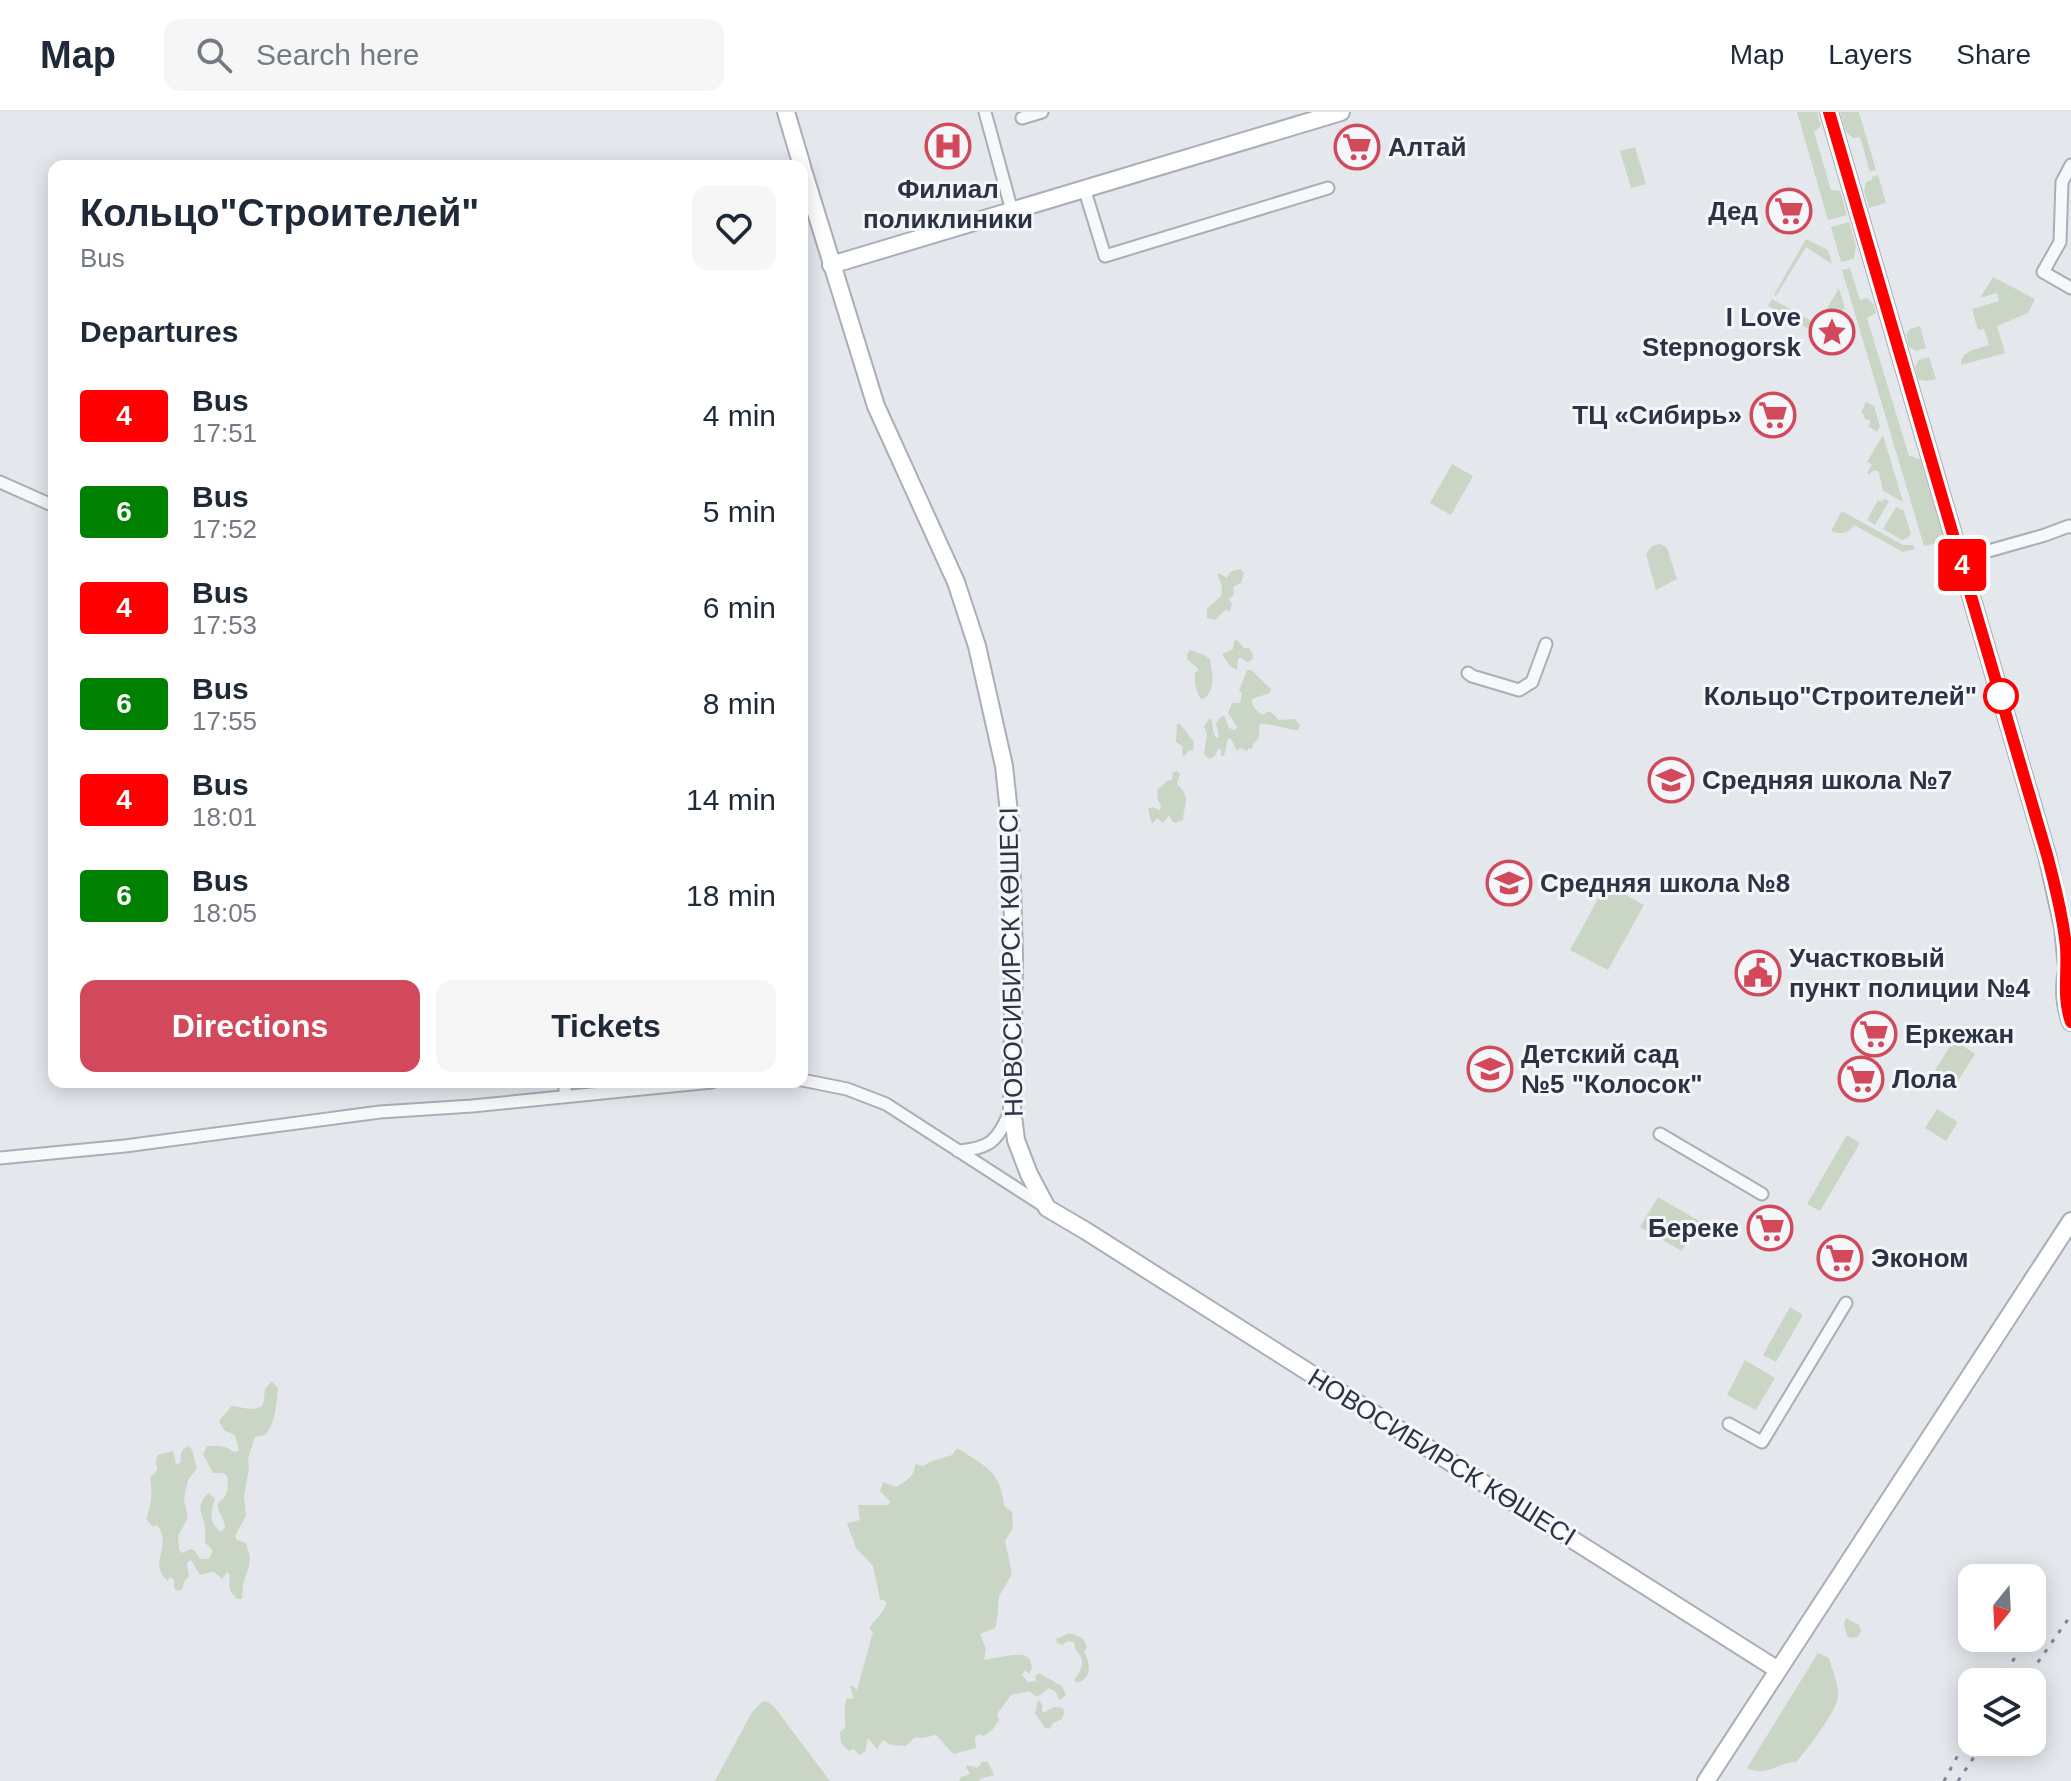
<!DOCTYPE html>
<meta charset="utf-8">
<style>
:root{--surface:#fff;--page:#f6f6f7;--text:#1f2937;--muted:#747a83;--line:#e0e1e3;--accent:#d1495b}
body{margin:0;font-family:Arial,sans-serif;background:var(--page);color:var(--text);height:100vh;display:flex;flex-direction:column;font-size:30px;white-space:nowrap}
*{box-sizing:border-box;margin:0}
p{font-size:26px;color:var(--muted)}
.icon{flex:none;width:44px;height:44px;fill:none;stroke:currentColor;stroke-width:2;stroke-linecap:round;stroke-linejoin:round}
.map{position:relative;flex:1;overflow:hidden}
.details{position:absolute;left:48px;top:48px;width:760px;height:928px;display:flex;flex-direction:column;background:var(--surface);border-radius:16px;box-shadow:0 4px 20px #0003}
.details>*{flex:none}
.badge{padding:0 16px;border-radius:6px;font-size:28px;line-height:52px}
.needle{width:52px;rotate:198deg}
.fabs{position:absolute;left:1958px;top:1452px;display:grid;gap:16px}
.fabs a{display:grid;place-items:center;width:88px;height:88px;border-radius:16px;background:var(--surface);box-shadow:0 4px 20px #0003;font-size:40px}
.map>.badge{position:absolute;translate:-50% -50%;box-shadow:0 0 0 4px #fff}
h2{padding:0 32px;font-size:30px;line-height:72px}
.round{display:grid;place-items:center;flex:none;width:84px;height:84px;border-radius:16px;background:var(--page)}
.head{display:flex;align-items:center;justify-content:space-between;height:136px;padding:0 32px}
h1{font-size:38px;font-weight:700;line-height:60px}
.cta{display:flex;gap:16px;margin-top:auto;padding:16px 32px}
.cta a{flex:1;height:92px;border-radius:16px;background:var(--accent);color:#fff;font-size:32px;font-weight:700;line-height:92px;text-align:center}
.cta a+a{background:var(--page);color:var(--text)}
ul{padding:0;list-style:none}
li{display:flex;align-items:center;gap:24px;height:96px;padding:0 32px}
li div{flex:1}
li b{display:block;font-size:30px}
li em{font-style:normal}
li .badge{min-width:88px;font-weight:700;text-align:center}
header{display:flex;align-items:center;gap:48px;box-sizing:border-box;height:112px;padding:0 40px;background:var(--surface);border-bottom:2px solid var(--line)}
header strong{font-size:38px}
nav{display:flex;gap:44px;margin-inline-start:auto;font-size:28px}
.search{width:560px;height:72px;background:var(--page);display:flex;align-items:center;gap:20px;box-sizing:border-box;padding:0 28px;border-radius:16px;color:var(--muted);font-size:30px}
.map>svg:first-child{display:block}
.green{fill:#c9d6c5}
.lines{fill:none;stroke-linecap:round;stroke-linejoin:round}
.street-casing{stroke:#a9aeb7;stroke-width:15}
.secondary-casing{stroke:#a9aeb7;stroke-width:20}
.street{stroke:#f7f8fa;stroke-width:11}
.secondary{stroke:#fff;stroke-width:16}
.rail{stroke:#7d8696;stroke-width:3;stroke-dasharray:4 8;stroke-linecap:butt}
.line-casing{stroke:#fff;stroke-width:18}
.line{stroke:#f00;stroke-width:12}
.stop-dot{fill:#fff;stroke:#f00;stroke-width:4}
.labels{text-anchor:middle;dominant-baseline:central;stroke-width:6;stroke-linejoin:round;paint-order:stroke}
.poi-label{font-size:26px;font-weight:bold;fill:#2b3445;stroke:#f4f6f9;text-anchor:start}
.stop-label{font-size:26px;font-weight:bold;fill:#2b3445;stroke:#f4f6f9;text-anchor:end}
.street-label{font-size:26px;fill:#2b3445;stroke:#f4f6f9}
</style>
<header>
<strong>Map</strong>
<div class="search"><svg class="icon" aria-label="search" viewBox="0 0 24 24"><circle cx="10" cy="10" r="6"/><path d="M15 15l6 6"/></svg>Search here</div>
<nav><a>Map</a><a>Layers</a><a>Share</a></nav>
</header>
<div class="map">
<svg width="2071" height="1669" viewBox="0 0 2071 1669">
<rect width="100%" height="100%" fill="#e4e7ec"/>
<path class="green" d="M1797,0H1817L1821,14L1814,20L1831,78L1840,79L1847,103L1828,108Z
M1840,0H1859L1876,58L1870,60L1860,25L1853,26L1846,20Z
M1635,35L1646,72L1631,76L1620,39Z
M1878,63L1886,91L1869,96L1864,79L1866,70L1872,68V65Z
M1849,110L1856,134L1854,147L1841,150L1831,115Z
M1806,127L1828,138L1832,152L1806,135L1776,184L1774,183Z
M1850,156L1860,188L1867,186L1874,193L1876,201L1867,206L1909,344L1920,347L1943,423L1937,431L1924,434L1842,158Z
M1993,165L2035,187L2028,201L1997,214L2005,241L1961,253C1961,238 1977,237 1989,233L1984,217L1978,218L1972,197L1999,189L1997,181L1980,186Z
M1839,176L1845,197L1826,203L1825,200Z
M1772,187L1813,210L1809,217L1768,194Z
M1846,200L1849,210L1842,219L1829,211L1827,205Z
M1819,213L1843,226L1845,234L1841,236L1815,220Z
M1920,214L1926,236L1916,239L1909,235L1906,223L1910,217Z
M1929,245L1936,267L1925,269L1918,267L1915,255L1919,248Z
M1866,290L1874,294L1880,314L1877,320L1868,314L1871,309L1865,307L1863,301H1861Z
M1883,323L1903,390L1883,379L1879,360L1875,358L1869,362L1867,361L1872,353L1867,350Z
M1452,352L1473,364L1451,403L1430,391Z
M1884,387L1889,389L1875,413L1867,408L1878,388L1882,390Z
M1896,395L1904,399L1911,422L1907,426L1902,428L1883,417Z
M1842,399L1903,433H1913L1915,437L1903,440L1854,413C1847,422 1841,423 1831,419Z
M1659,432L1663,433L1667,436L1677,467L1656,478L1646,442L1652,434Z
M1240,457L1244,461L1241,471L1233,475L1234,482L1229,488L1232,492L1230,499L1225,498L1215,508L1207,506V497L1221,484L1222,474L1217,462L1219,461L1227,466L1230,460Z
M1237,528L1244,536H1249L1253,542V547L1248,550L1241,546H1238L1237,558L1230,554L1222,542L1233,537L1234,529Z
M1190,538L1204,543L1210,547C1212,561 1217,578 1203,587L1200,586C1196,578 1194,569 1195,561L1199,558L1187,547V542Z
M1247,558H1251L1271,577L1270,581L1252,587C1251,594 1257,599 1262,603L1270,599L1279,608L1295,607L1300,613L1298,618C1286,618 1273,611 1260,612C1257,623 1263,623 1253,632L1252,637L1249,636L1247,639L1240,636L1237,639L1231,627L1228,626L1224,644H1221V637H1218L1215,644L1209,647L1204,642L1207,623L1204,614L1210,606L1212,609L1213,619L1216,626L1219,625L1216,611L1222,604L1225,605L1229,616L1235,618L1237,615L1228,601L1232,591H1240L1242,581L1239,579Z
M1177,612H1180L1194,630L1193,638L1188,639L1184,645L1182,640L1183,635L1176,630Z
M1177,659L1180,662L1177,672C1192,687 1184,690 1183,708L1175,711L1173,710L1169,703L1163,711L1157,706L1152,712L1148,697L1153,695L1160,698L1161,693L1158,689L1157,678L1167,669L1172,668L1173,660Z
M1606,772L1644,793L1608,858L1570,838Z
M1954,928L1975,942L1956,972L1935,958Z
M1937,997L1958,1010L1946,1029L1925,1016Z
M1847,1023L1860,1031L1820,1099L1807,1092Z
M1658,1085L1699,1109L1682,1139L1640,1115Z
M1790,1195L1803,1203L1776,1250L1763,1243Z
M1745,1248L1775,1266L1756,1298L1727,1283Z
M272,1269L278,1276C276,1293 276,1310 265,1323L255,1325L248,1346L249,1356L244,1385L246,1404L235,1424L237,1428L246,1431L250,1445L249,1454L243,1472L242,1487H237C229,1479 228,1475 230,1463L227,1460L222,1467C210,1456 213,1461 200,1463L191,1448L187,1451L189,1465L185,1468L182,1477L178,1479L174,1476V1468L169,1465L168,1469C146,1450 174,1436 157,1413L153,1415L146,1407C151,1397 153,1376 150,1366L157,1358L156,1348L158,1343L173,1339L176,1352L180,1351C181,1343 180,1337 189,1334L192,1338L197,1356L188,1368L186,1377L184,1387L188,1406L178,1424L179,1438L182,1441L191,1437L195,1439L200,1447H209L213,1438L205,1431C205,1426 206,1421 205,1416C203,1399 194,1397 208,1381L215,1387C210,1400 209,1411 221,1420L225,1416C225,1407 217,1401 218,1391C228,1383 229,1377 227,1364L223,1361H213L203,1342L207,1334C219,1334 225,1333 234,1340L239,1339L235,1323L225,1319L219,1310C222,1303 228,1300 231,1294C242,1294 253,1301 263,1293L265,1277Z
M957,1336C985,1354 1001,1359 1004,1394L1012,1400L1013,1416L1005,1429L1012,1462L999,1484L997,1508L995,1516L980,1522L986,1537L984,1548C993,1547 1019,1540 1026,1544C1031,1547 1031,1551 1032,1556L1029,1562L1025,1558L1022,1563L1028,1570L1036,1569L1035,1564L1039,1561L1062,1574L1066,1583L1060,1588L1055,1579L1049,1576L1037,1585L1029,1579L1011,1583L997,1602L999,1608L993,1617L984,1624L978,1622L975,1626L976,1636L954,1642C946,1636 943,1629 936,1623L922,1626L915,1625L906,1634L891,1633L883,1628L877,1637L868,1626L865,1640L859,1643L854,1637L849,1639L841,1631L840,1620L845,1616C846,1607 843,1593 847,1586L854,1587L850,1574H853L857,1578L873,1520L869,1516C876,1507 884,1500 887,1490L880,1487L873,1454L856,1436L847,1411L860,1408L858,1393H887L891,1390L880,1379L883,1370L896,1375C906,1369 915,1365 915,1352L923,1354L932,1349L952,1343Z
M1846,1506L1859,1513L1861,1520L1858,1525L1851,1526L1847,1524L1844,1512Z
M1069,1521C1078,1524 1084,1525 1087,1535L1084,1540C1091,1552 1092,1566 1077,1571L1074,1568C1083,1557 1086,1547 1075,1537L1074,1530L1068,1529L1062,1533L1057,1531L1056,1527Z
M1818,1541L1829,1546C1832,1558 1839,1572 1838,1584C1837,1599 1806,1639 1796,1650C1777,1650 1768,1666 1747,1656Z
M1038,1588L1042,1592V1600H1045L1054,1595L1063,1596L1064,1600L1062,1607L1053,1611L1049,1617L1045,1616L1035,1601Z
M763,1589L768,1590L775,1596L830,1669H715L752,1600Z
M982,1650H988L994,1663L980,1667L979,1669H959L961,1665L970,1662L966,1655L967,1653L977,1656Z"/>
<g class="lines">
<g class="street-casing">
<path id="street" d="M985,0L1012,99
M1022,6L1042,0
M2071,53L2062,70L2060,130L2043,160L2071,176
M1084,76L1105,144L1328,76
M0,370L54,394
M1960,447L2045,423L2069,414L2071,415
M1468,561L1472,564L1519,578L1532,570L1546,532
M802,968L847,977L886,992L1047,1096
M565,984V970
M1660,1022L1762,1082
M958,1039C994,1036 997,1027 1012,996
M0,1046L125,1034L380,1000L472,994L712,970
M1729,1312L1762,1330L1846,1191"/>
</g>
<g class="secondary-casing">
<path id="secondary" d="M786,0L802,54
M1829,0L2047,743L2063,815L2067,855
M802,55L876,294L956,470L977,534L1004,654L1010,710L1014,842L1012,996L1016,1028L1029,1062L1047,1096L1086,1119L1778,1558
M831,153L1341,0
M2071,845C2063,867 2063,888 2071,910
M1706,1669L2071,1109"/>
</g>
<use href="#street" class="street"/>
<use href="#secondary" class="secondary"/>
<path class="rail" d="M2000,1570L2017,1542
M2024,1570L2071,1503
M1944,1669L1972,1617
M1958,1669L1984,1630"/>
</g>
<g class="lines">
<g class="line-casing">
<path id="line" d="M1829,0L2047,743C2055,773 2063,804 2066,835C2068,861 2062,885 2071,910"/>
</g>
<use href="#line" class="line"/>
</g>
<defs>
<g id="hospital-ring" transform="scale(2.3)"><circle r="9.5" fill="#f4f6f9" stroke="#d1495b" stroke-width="1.5"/><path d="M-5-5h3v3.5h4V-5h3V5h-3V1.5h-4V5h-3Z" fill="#d1495b"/></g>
<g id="supermarket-ring" transform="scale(2.3)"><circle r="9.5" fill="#f4f6f9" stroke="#d1495b" stroke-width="1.5"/><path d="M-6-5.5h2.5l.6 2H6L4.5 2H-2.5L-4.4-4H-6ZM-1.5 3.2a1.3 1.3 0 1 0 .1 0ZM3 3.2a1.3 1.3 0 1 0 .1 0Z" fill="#d1495b"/></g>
<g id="sight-ring" transform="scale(2.3)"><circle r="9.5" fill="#f4f6f9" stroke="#d1495b" stroke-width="1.5"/><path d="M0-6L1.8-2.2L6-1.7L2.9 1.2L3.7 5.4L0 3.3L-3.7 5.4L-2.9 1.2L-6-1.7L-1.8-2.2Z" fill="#d1495b"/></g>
<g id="school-ring" transform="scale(2.3)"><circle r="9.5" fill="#f4f6f9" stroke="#d1495b" stroke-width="1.5"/><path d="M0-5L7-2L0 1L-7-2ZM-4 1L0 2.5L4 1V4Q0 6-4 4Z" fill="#d1495b"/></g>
<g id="civic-ring" transform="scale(2.3)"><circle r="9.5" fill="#f4f6f9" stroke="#d1495b" stroke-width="1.5"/><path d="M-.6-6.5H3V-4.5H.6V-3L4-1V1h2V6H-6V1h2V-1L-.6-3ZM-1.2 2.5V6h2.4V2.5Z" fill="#d1495b"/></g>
</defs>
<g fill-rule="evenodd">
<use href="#hospital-ring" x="948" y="34"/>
<use href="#supermarket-ring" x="1357" y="35"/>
<use href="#supermarket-ring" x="1789" y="99"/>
<use href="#sight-ring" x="1832" y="220"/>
<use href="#supermarket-ring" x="1773" y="303"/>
<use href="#school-ring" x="1671" y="668"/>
<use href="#school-ring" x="1509" y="771"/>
<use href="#civic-ring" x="1758" y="861"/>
<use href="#supermarket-ring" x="1874" y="922"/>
<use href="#school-ring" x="1490" y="957"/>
<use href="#supermarket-ring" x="1861" y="967"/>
<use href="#supermarket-ring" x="1770" y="1116"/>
<use href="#supermarket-ring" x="1840" y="1146"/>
</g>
<circle class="stop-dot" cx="2001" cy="584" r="16"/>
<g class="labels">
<g class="poi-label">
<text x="1388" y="35">Алтай</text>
<text x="948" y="77" text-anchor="middle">Филиал<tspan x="948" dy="30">поликлиники</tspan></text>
<text x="1758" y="99" text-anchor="end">Дед</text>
<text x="1801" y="205" text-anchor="end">I Love<tspan x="1801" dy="30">Stepnogorsk</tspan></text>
<text x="1742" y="303" text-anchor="end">ТЦ «Сибирь»</text>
<text x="1702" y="668">Средняя школа №7</text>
<text x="1540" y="771">Средняя школа №8</text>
<text x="1789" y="846">Участковый<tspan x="1789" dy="30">пункт полиции №4</tspan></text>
<text x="1905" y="922">Еркежан</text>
<text x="1521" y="942">Детский сад<tspan x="1521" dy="30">№5 "Колосок"</tspan></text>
<text x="1892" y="967">Лола</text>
<text x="1739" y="1116" text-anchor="end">Береке</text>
<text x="1871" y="1146">Эконом</text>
</g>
<g class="stop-label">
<text x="1977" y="584">Кольцо"Строителей"</text>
</g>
<g class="street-label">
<text transform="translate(1011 850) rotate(-91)">НОВОСИБИРСК КӨШЕСІ</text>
<text transform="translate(1442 1345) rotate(32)">НОВОСИБИРСК КӨШЕСІ</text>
</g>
</g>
</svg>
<div class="fabs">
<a><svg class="needle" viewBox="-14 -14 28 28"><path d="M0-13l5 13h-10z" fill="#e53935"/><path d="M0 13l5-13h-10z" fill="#747a83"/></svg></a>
<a><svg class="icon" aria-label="layers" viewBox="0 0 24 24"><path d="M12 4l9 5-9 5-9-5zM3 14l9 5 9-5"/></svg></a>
</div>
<b class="badge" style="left:1962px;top:453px;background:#f00;color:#fff">4</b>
<section class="details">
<div class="head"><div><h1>Кольцо&quot;Строителей&quot;</h1><p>Bus</p></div><a class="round"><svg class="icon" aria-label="heart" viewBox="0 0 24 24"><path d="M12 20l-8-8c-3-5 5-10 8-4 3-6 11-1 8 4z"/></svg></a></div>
<h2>Departures</h2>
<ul>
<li><span class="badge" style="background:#f00;color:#fff">4</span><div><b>Bus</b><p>17:51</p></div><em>4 min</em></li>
<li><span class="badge" style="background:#008000;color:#fff">6</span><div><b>Bus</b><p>17:52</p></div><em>5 min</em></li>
<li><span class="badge" style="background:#f00;color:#fff">4</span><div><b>Bus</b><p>17:53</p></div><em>6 min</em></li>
<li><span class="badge" style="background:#008000;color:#fff">6</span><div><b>Bus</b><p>17:55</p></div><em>8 min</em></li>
<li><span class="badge" style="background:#f00;color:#fff">4</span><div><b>Bus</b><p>18:01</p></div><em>14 min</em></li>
<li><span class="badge" style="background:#008000;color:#fff">6</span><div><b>Bus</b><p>18:05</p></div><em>18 min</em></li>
</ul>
<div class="cta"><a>Directions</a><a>Tickets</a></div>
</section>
</div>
